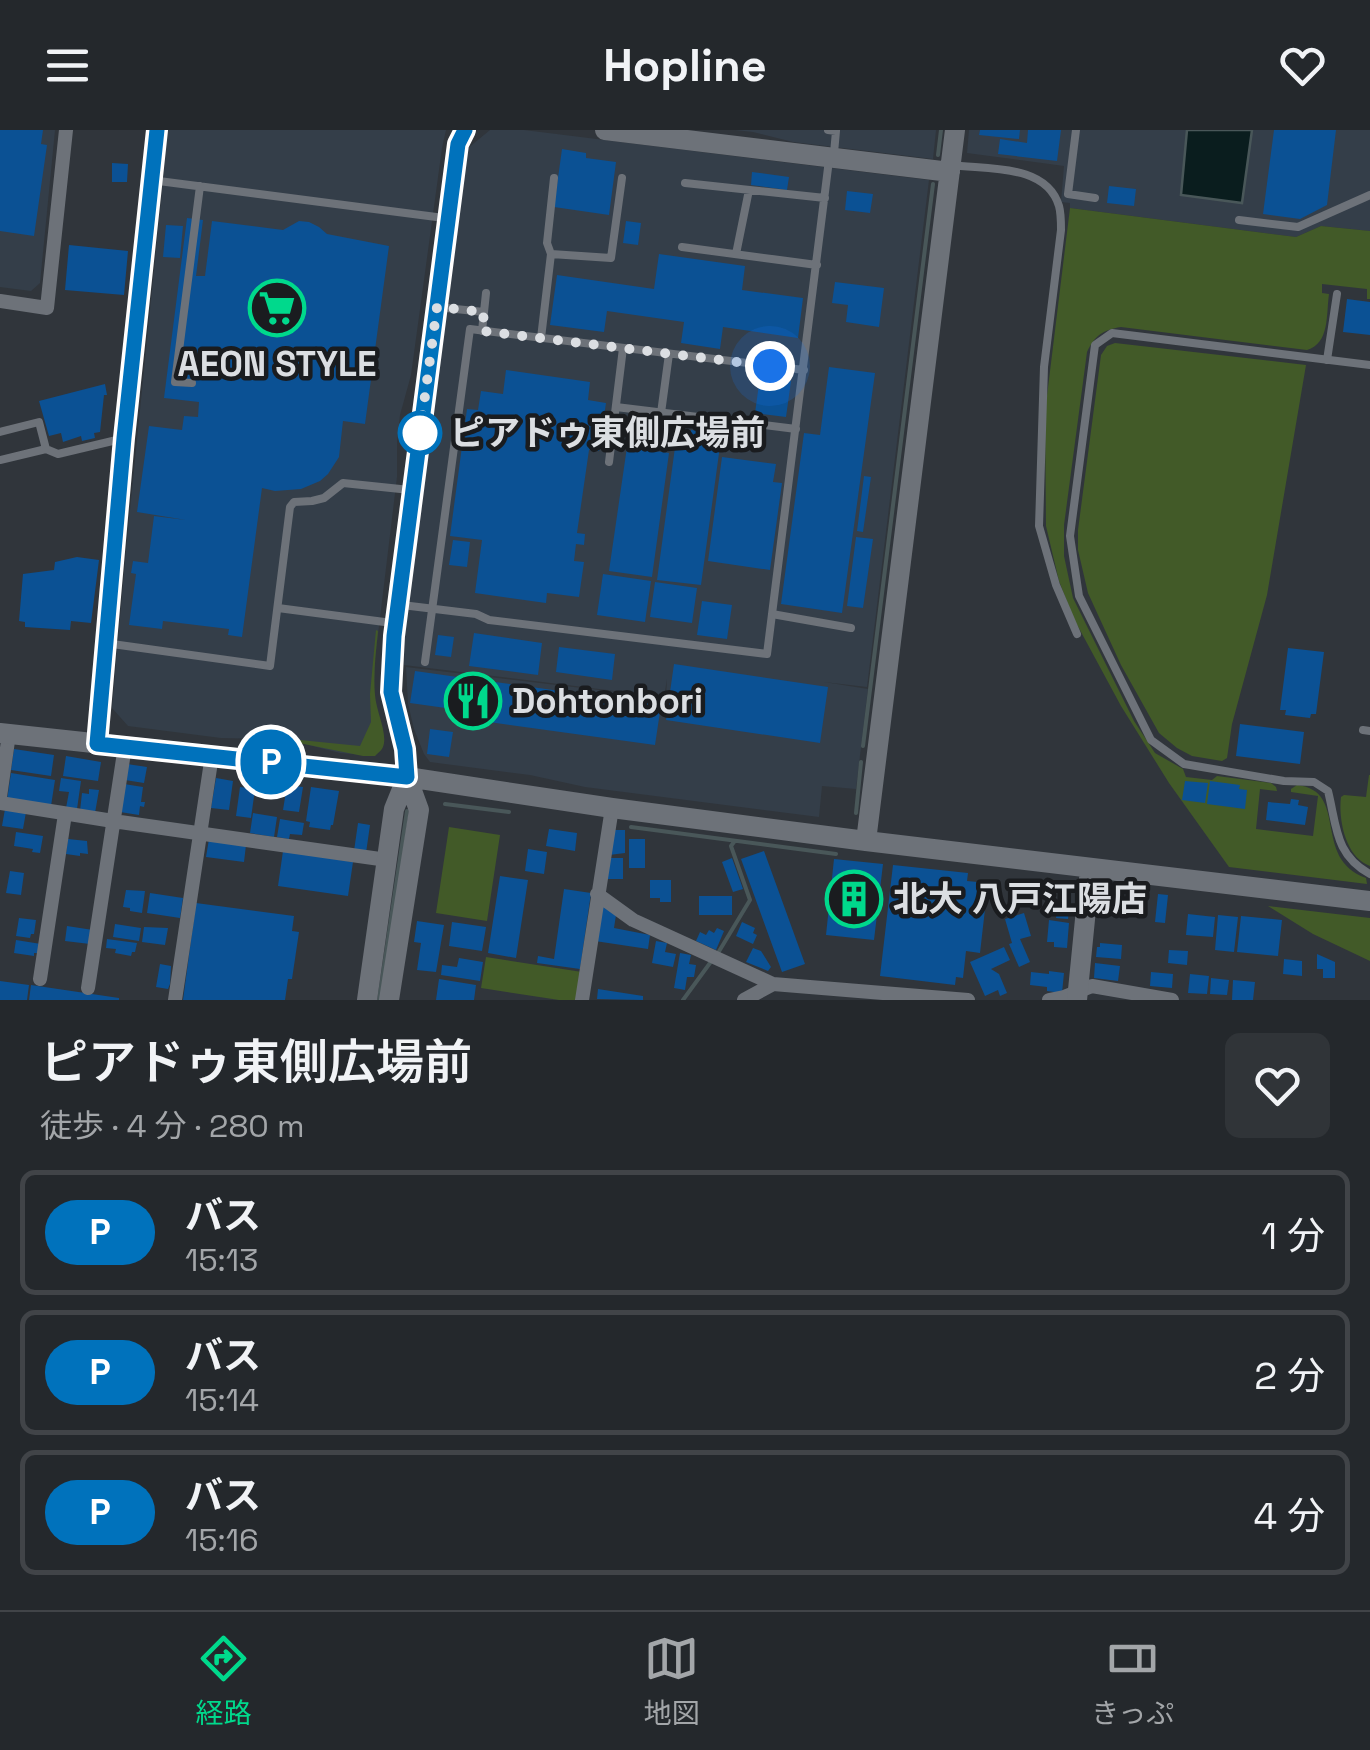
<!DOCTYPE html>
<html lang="ja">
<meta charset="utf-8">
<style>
:root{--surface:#24282c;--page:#303438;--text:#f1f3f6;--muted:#a3a6a9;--line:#414448;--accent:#00d98c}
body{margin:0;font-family:"Space Grotesk","Noto Sans JP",sans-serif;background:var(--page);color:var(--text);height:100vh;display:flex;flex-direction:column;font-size:38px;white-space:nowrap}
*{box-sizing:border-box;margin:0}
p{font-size:32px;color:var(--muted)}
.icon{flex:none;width:55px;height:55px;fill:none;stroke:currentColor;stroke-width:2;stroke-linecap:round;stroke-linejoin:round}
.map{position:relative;height:870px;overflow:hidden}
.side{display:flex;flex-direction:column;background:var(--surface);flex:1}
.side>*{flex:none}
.badge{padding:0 20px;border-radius:32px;font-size:35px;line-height:65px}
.you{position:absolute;width:50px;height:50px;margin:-25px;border:8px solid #fff;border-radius:50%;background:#1a73e8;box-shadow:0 0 0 15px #1a73e833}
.map>.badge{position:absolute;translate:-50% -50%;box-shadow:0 0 0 5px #fff}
.round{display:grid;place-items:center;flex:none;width:105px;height:105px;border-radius:15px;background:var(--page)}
.summary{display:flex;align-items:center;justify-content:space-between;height:170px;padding:0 40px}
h1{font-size:48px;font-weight:600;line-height:75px}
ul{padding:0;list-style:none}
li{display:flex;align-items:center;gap:30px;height:125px;margin:0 20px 15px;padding:0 20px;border:5px solid var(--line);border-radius:15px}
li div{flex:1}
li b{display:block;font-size:38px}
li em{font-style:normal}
li .badge{min-width:110px;font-weight:700;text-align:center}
header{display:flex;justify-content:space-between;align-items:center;height:130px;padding:0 40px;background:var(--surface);font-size:45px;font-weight:600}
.dock{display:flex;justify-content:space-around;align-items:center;height:140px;border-top:2px solid var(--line);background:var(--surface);font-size:28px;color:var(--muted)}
.dock a{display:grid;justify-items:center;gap:5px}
.dock .selected{color:var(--accent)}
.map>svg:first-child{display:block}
.built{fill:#343e49}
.green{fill:#425a28}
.water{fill:#0a1d1e;stroke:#495759;stroke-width:2.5}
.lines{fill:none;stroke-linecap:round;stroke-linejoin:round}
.stream{stroke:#495759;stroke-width:4}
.building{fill:#0b5194}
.lane{stroke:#6d7279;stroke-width:8}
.street{stroke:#6d7279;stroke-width:14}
.secondary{stroke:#6d7279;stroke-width:20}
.line-casing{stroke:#fff;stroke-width:22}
.line{stroke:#0072bc;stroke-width:15}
.walk{stroke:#dbdee2;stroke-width:10;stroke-dasharray:0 18}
.stop-dot{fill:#fff;stroke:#0072bc;stroke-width:5}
.labels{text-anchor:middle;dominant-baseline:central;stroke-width:9;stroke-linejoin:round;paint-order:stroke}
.poi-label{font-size:35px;font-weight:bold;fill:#dbdee2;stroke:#1a1c1f;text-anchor:start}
.stop-label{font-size:35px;font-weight:bold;fill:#dbdee2;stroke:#1a1c1f;text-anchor:start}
</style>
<header><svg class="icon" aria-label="menu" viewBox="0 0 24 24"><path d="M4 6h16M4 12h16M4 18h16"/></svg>Hopline<svg class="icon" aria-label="heart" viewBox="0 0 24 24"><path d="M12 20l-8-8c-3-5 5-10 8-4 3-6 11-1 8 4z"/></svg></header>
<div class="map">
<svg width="1370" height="870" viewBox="0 0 1370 870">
<rect width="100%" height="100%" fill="#30353b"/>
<path class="built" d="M0,0H55L40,153L31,161L0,157Z
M168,0H446L442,18L411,245L400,285L397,312V347L375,529L374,563L384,613L375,626L340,623L297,612L265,609L221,608L128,596L112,578L126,420Z
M490,0H524L929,50L867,557L824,552L868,559L856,659L822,656L819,687L585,657L530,645L430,632L424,624L414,599L408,574L406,537L666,568L667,549L664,567L404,535L405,500L467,19Z
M735,0H936L933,29L793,12L753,2Z
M969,0H1370V101L1321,96L1296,107L1070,78V73L1061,72L1064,36L967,23Z"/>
<path class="green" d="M1070,78L1296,107L1321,96L1370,101V169H1367V159L1322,154V163L1329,164C1326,185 1330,213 1307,220L1121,197C1103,200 1095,205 1087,222L1064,395V426L1073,468L1134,591L1155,623L1183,639L1186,647L1212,650L1217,646L1271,653L1276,657L1277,661L1260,659L1256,699L1313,706L1318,666L1291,662V659L1297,655C1350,661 1311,728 1366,748L1367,754L1229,737L1169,653L1121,576L1074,489L1059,451L1046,396L1045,282Z
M1115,213L1306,235L1267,465L1232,594L1227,628L1222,631L1192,626L1177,618L1159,603L1121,535L1088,463L1078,420V400L1101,225L1107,216Z
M376,500L378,501C376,522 373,544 375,565C376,580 386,600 384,613C383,620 380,621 375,626H363L289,611L290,609L360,616L371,592L370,564Z
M1369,645H1370V736C1346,728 1338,690 1341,667L1344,665L1366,667Z
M449,697L500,705L487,791L436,783Z
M1268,776L1370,788V831L1313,804Z
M486,827L582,842L577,870H559L481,858Z"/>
<path class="water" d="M1187,0H1252L1242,73L1181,65Z"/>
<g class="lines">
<path class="stream" d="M938,25L941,0
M863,616L933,54
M445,674L509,682
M856,683L861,632
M631,697L836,724
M718,823L750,770L731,716L734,712
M379,870L407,681
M683,870L710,833"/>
</g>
<path class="building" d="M0,0H43L41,14L47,15L34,106L0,101Z
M980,0H1020L1019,9L979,5Z
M1028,0H1061L1057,31L998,24L1000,9L1027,13Z
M1274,0H1336L1327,75L1300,89L1263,84Z
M562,19L586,23V28L616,32L609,85L554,77Z
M112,33L128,34L127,52H112Z
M752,42L789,47L787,60L751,55Z
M1109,56L1136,59L1134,76L1107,73Z
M847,61L873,64L870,83L845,80Z
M187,88L203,90L196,146H205L212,91L283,100L299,91L309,92L319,97L327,104L389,116L365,294L343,291L339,327L328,344L320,351L301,359L275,361L262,358L242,507L228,505L229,499L163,491L162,499L129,495L136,444L131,443L133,431L148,433L154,386L186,390L137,382L149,296L182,300L184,286L198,287L199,272L164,268Z
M626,91L641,93L638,115L623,113Z
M166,95L183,96L180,128L163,127Z
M69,115L128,121L124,165L65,160Z
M659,124L745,136L742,160L803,168L798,208L723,197L720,219L681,213L684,192L607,181L604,202L550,195L557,145L654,159Z
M835,152L884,158L879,197L846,192L848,175L832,173Z
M1347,169L1370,172V205L1343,202Z
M829,237L875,243L842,483L781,474L804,303L820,305Z
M506,240L590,252L588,270L606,273L599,321L589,320L577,403L585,404L584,415L576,414L574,431L584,432L579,467L547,463L546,473L475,463L482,410L450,406L467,279L478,280L481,261L503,264Z
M760,247L791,251L786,287L755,283Z
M105,254L107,265H104L100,302L94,303L95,308L82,311L81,306L63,312L61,303L49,306L39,271Z
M691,300L727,304L725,314L690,310Z
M676,310L720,316L701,455L657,450Z
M627,317L669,323L652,447L609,441Z
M722,327L776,334L773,352L782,353L770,440L708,431Z
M864,346L871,347L863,402L857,401Z
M856,407L873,409L863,478L847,476Z
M453,410L470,412L467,437L449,435Z
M77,427L99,430L91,493L71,491L70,500L25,497V492L19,491L23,444L54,440L55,432Z
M603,444L651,451L645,492L597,485Z
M655,452L697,458L692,493L650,487Z
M702,471L732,475L727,509L697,505Z
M474,503L542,513L538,545L469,536Z
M438,505L454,507L451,527L435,525Z
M559,517L615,524L612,550L556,542Z
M1288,518L1324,522L1316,584H1311L1310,588L1285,585L1286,580H1280Z
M674,534L828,557L820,613L666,590Z
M415,541L486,551L481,583L410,573Z
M495,552L661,575L655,615L489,592Z
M1240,594L1304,602L1300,634L1236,626Z
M430,599L453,602L449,627L427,624Z
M14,619L54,625L51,646L11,640Z
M66,626L101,632L98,651L63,646Z
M127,634L147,637L144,653L125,650Z
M11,643L55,650L51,676L7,670Z
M61,648L81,651L77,679L66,678L69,662L59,661Z
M216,648L233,651L229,680L211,678Z
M1185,651L1208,653L1205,673L1182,670Z
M1210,651L1240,655L1239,659L1247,660L1245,679L1207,674Z
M124,654L143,657L141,672H145L144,677L140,676L139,685L120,682Z
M287,655L303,657L299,682L283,680Z
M240,657L255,659L251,688L236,686Z
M311,657L339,661L333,695H331L330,700L309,697L310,692L306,691Z
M89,659L99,660L95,683L80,681L82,663L89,664Z
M1291,669L1299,670L1298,675L1308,677L1305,695L1266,690L1268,672L1290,674Z
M5,679L26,682L23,699L2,696Z
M253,683L277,687L274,707L250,703Z
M280,689L304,693L302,705L290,704L289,709L277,707Z
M358,693L370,695L366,723L354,721Z
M549,699L577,703L575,721L546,716Z
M615,700H625V723L609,725Z
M16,702L43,706L40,723L32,722L33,719L14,716Z
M68,709L87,711L88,724L80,723V726L66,724Z
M209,709L246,715L244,732L206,727Z
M629,709H645V738H629Z
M528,719L547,722L544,744L525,741Z
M283,721L353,732L348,766L278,756Z
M764,721L805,834L782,842L741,729Z
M609,728H623V749H607Z
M732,728L743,759L733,762L722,732Z
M834,729L883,734L874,810L826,805Z
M893,735L968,743L967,751L988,753L980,823L966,821L963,848L956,847L955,855L880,846Z
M10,741L24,743L21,765L6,763Z
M500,746L528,750L516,828L488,823Z
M650,750H671V772H660V768H650Z
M564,759L591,763L580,839L537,833L538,826L554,829Z
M126,760L145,761L142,783L130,781V778L123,777Z
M1059,760L1071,761L1068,789L1056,788Z
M150,763L183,768L180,788L147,783Z
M1158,764L1168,765L1165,793L1155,792Z
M699,766H732V785H699Z
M196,773L294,786L292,801L299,802L292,849H288L285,870H183Z
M601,775L616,785L614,798L650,805L648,819L595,811Z
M1024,783L1031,806L1020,809L1030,832L1019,837L1009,814L1012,813L1005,789Z
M1188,784L1215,787L1213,807L1186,805Z
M1218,785L1238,787L1234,822L1215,820Z
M1241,786L1282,790L1278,826L1237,822Z
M19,788L36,790L34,804H31L30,808L16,806Z
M1049,790L1069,793L1067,818L1054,817V812H1047Z
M417,791L444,795L436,842L417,840L421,813L414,812Z
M452,792L486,797L482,821L449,816Z
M742,792L755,798L753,803L757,805L753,814L736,806Z
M115,794L141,798L139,811L113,807Z
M67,796L93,800L90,814L65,811Z
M144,797L168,798L165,815L142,812Z
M717,798L724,801L716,820L696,811L700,802L706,805L709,800L714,803Z
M107,809L137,813L135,822H132L131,826L115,823L116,819L106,818Z
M16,810L41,814L40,823H34V826L14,823Z
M656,811L667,813L665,822L676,824L673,837L652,833Z
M1100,813L1122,815L1121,829L1096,827L1097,817H1100Z
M1004,817L1010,830L991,839L999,844L1007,863L1000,866L998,860L985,866L970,832Z
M753,818L761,821L771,837L768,841L746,832Z
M1169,820L1188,821L1187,835L1168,833Z
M680,823L691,825L689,834L696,835L694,847H687L685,860L674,858Z
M1317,824L1335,832V848H1323V839H1317Z
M459,828L483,832L480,851L441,845L442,835L457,837Z
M1284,829L1302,831V846L1283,844Z
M1095,833L1120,836L1118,851L1094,848Z
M160,834L171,836L170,854L168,859L156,857Z
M1049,841L1064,843L1062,863L1047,861V857L1030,855L1031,842L1049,844Z
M1151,842L1173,844L1172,858L1150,856Z
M1190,844L1209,846L1207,864L1188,863Z
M1211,848L1229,850L1227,865L1210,864Z
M439,849L476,855L474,870H436Z
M1233,850L1255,852L1253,870H1232Z
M0,851L29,855L27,870H0Z
M31,855L119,868V870H29Z
M598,859L643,866V870L597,869Z"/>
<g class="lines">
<path class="lane" d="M828,0L836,1L834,23
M1076,0L1068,64L1095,68
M951,35C987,40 1046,33 1059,76C1061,83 1061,93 1061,100L1044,237L1039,396L1056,455L1077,504
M151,50L444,88
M685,53L825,68
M1239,90L1298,97L1370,65
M682,117L817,135
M551,124L611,128L622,48
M736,124L749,60
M437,177L484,182
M482,201L486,163
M541,208L551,124L547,113L554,48
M1327,230L1337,164
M1370,235L1112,203L1095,215L1070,406L1079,466L1151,610L1184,634L1284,651L1314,652L1328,661C1337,697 1335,725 1370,744
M192,253L175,252L200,56
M616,277L796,299
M661,283L669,224
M0,302L39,292L46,319
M0,330L46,319L58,324L125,308
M609,332L623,218
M402,475L476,484L489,490L767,524L829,30
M278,478L392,493
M772,484L851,498
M105,513L270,536L290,377L294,372L312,371L324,368L343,353L410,360
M425,532L470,199L804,240
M1363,600L1370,601"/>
<path class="street" d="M0,171L47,178L66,0
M97,614L125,308L157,0
M0,667L9,604
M0,673L113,691L387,730
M597,764L633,790L773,854L968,870
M40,849L65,684
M88,858L125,616
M175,870L212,625
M582,870L612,678
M744,870L773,854
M1049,870L1064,867L1092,856L1172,870"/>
<path class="secondary" d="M605,0L950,42
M0,603L407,647L612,678L866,711L1370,771
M866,711L955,0
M367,870L394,679L407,647
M389,870L419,680L407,647L405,619L391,562L394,506L458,15L465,0
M1077,870L1090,739"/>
</g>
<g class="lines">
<g class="line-casing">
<path id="line" d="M157,0L124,308L97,614L407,647L405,619L391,562L394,506L458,14L465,0"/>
</g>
<use href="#line" class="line"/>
<path class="walk" d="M420,303L437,177L484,182L482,201L770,236"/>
</g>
<defs>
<g id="supermarket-ring" transform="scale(2.875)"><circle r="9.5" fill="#1a1c1f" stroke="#00d98c" stroke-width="1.5"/><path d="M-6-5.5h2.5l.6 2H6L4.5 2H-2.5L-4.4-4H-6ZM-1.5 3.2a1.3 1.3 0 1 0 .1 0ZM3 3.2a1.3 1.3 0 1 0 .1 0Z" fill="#00d98c"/></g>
<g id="restaurant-ring" transform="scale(2.875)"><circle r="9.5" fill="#1a1c1f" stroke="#00d98c" stroke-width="1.5"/><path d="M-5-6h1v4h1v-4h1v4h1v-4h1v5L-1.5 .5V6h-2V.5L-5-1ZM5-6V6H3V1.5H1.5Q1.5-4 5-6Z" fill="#00d98c"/></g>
<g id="building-ring" transform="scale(2.875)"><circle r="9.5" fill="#1a1c1f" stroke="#00d98c" stroke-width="1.5"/><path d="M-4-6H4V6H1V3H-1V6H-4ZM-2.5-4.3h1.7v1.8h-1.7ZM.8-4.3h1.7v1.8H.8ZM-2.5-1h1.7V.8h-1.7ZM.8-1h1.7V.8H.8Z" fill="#00d98c"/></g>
</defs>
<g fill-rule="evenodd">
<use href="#supermarket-ring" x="277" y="178"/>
<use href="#restaurant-ring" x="473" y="571"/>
<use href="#building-ring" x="854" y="769"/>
</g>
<circle class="stop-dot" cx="420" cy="303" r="20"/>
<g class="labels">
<g class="poi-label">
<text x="277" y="234" text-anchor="middle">AEON STYLE</text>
<text x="512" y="571">Dohtonbori</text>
<text x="893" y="769">北大 八戸江陽店</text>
</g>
<g class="stop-label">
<text x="450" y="303">ピアドゥ東側広場前</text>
</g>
</g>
</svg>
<div class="you" style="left:770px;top:236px"></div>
<b class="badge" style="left:271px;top:632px;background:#0072bc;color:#fff">P</b>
</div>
<section class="side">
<div class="summary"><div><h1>ピアドゥ東側広場前</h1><p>徒歩 · 4 分 · 280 m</p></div><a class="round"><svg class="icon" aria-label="heart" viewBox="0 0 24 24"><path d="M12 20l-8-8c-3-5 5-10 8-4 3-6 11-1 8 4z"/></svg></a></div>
<ul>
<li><span class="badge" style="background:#0072bc;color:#fff">P</span><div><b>バス</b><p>15:13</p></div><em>1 分</em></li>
<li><span class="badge" style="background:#0072bc;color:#fff">P</span><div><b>バス</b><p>15:14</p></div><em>2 分</em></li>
<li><span class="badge" style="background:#0072bc;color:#fff">P</span><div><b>バス</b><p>15:16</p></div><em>4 分</em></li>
</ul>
</section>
<nav class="dock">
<a class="selected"><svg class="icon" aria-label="directions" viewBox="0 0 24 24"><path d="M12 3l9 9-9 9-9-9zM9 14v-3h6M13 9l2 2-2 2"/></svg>経路</a>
<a><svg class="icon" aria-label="map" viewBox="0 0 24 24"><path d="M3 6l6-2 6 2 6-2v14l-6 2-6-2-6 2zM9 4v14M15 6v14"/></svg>地図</a>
<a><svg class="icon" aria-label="tickets" viewBox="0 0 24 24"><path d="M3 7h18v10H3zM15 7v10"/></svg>きっぷ</a>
</nav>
